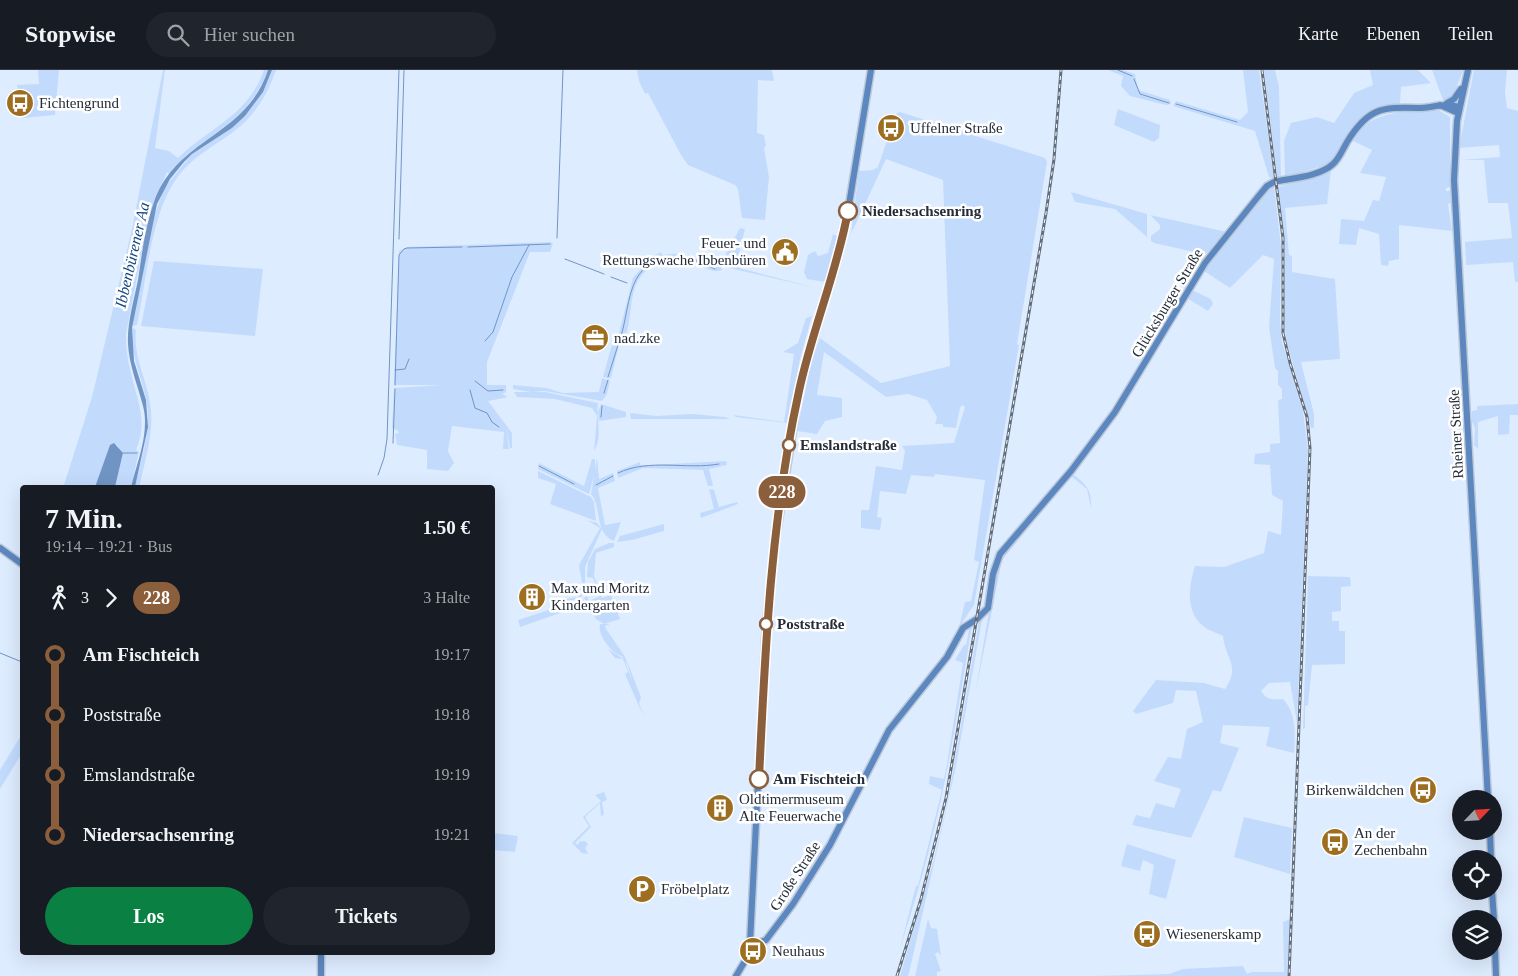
<!DOCTYPE html>
<html lang="de">
<meta charset="utf-8">
<style>
:root{--surface:#171b24;--page:#20242c;--text:#f1f3f6;--muted:#9ea1a6;--line:#363941;--accent:#0b8043}
body{margin:0;font-family:"Times New Roman",serif;background:var(--page);color:var(--text);height:100vh;display:flex;flex-direction:column;font-size:19px;white-space:nowrap}
*{box-sizing:border-box;margin:0}
p{font-size:16px;color:var(--muted)}
.icon{flex:none;width:28px;height:28px;fill:none;stroke:currentColor;stroke-width:2;stroke-linecap:round;stroke-linejoin:round}
.map{position:relative;flex:1;overflow:hidden}
.drawer{position:absolute;left:20px;top:415px;width:475px;height:470px;display:flex;flex-direction:column;background:var(--surface);border-radius:5px;box-shadow:0 5px 20px #0002}
.drawer>*{flex:none}
.badge{padding:0 10px;border-radius:16px;font-size:18px;line-height:32px}
.needle{width:32px;rotate:65deg}
.fabs{position:absolute;left:1452px;top:720px;display:grid;gap:10px}
.fabs a{display:grid;place-items:center;width:50px;height:50px;border-radius:50%;background:var(--surface);box-shadow:0 5px 20px #0002;font-size:25px}
.map>.badge{position:absolute;translate:-50% -50%;box-shadow:0 0 0 2px #fff}
.legs{display:flex;align-items:center;gap:8px;height:55px;padding:0 25px;font-size:16px}
.legs p{margin-inline-start:auto}
.overview{display:flex;align-items:center;justify-content:space-between;height:85px;padding:0 25px}
h1{font-size:28px;font-weight:600;line-height:38px}
.cta{display:flex;gap:10px;margin-top:auto;padding:10px 25px}
.cta a{flex:1;height:58px;border-radius:30px;background:var(--accent);color:#fff;font-size:20px;font-weight:600;line-height:58px;text-align:center}
.cta a+a{background:var(--page);color:var(--text)}
ul{padding:0 25px;list-style:none}
li{display:flex;align-items:center;gap:18px;height:60px;font-size:19px}
li i{display:grid;place-items:center;width:8px;height:100%;margin:0 6px;background:currentColor}
li i::after{content:'';width:12px;height:12px;margin:-6px;border:4px solid;border-radius:50%;background:var(--surface)}
li p{margin-inline-start:auto}
li:first-child i{background:linear-gradient(#0000 50%,currentColor 0)}
li:last-child i{background:linear-gradient(currentColor 50%,#0000 0)}
header{display:flex;align-items:center;gap:30px;box-sizing:border-box;height:70px;padding:0 25px;background:var(--surface);border-bottom:1px solid var(--line)}
header strong{font-size:24px}
nav{display:flex;gap:28px;margin-inline-start:auto;font-size:18px}
.search{width:350px;height:45px;background:var(--page);display:flex;align-items:center;gap:12px;box-sizing:border-box;padding:0 18px;border-radius:28px;color:var(--muted);font-size:19px}
.map>svg:first-child{display:block}
.green{fill:#c2dbfd}
.water{fill:#7095c5}
.lines{fill:none;stroke-linecap:round;stroke-linejoin:round}
.stream{stroke:#7095c5;stroke-width:1}
.secondary-casing{stroke:#bcc9db;stroke-width:9}
.secondary{stroke:#5c87bf;stroke-width:6}
.rail-casing{stroke:#636e7c;stroke-width:3}
.rail{stroke:#fff;stroke-width:1;stroke-dasharray:4;stroke-linecap:butt}
.line-1-casing{stroke:#fff;stroke-width:11}
.line-1{stroke:#8b5e3c;stroke-width:8}
.stop-1-dot{fill:#fff;stroke:#8b5e3c;stroke-width:2.5}
.labels{text-anchor:middle;dominant-baseline:central;stroke-width:5;stroke-linejoin:round;paint-order:stroke}
.poi-label{font-size:15px;fill:#232c38;stroke:#fff;text-anchor:start}
.stop-label{font-size:15px;font-weight:bold;fill:#232c38;stroke:#fff;text-anchor:start}
.street-label{font-size:15px;fill:#232c38;stroke:#fff}
.water-label{font-size:16px;font-style:italic;fill:#124581;stroke:#fff}
</style>
<header>
<strong>Stopwise</strong>
<div class="search"><svg class="icon" aria-label="search" viewBox="0 0 24 24"><circle cx="10" cy="10" r="6"/><path d="M15 15l6 6"/></svg>Hier suchen</div>
<nav><a>Karte</a><a>Ebenen</a><a>Teilen</a></nav>
</header>
<div class="map">
<svg width="1518" height="906" viewBox="0 0 1518 906">
<rect width="100%" height="100%" fill="#deecff"/>
<path class="green" d="M38,0H59L55,45L23,48L17,15L39,14Z
M163,0H165L155,78L169,81L178,88C210,57 248,46 264,0H268C246,58 204,61 169,104L167,102L149,145L126,264C126,276 127,288 130,299C136,328 149,350 136,380L139,382L131,417H115L123,384L117,375L110,376L95,417L63,418L92,327L132,159Z
M272,0H276C268,24 254,47 233,62C213,77 192,87 177,108C151,143 146,212 137,255L132,256L154,147L164,118L192,84L232,58L245,46L263,22Z
M637,0H772L774,11L758,10L757,63L764,65L766,76L764,78L769,107L765,150L742,148L738,119L735,115L688,95L681,85L648,23L645,24L639,11Z
M1108,0H1123L1135,4L1138,20L1170,30L1171,34L1166,35L1130,26L1121,16L1123,6Z
M1243,0H1259L1274,108L1269,107L1255,61L1173,36L1176,31L1240,50L1248,42Z
M1264,0H1275L1279,17L1281,107H1277Z
M1370,0H1418L1431,13L1401,17L1400,34L1376,38L1363,45L1331,93L1285,108L1284,71L1291,53L1317,47L1334,53L1354,23L1373,15Z
M1432,0H1463L1453,27L1445,31L1443,30Z
M1474,0H1507L1505,23L1507,38L1518,41V212H1515L1513,192L1466,195L1465,172L1512,168L1508,133H1488L1484,90H1460L1500,87L1499,75L1459,78Z
M1118,39L1160,55L1159,68L1154,72L1114,55Z
M1438,40L1450,47V117L1446,118V121H1450L1451,133L1448,134L1452,161L1399,155V189L1389,191L1388,196L1381,195L1379,164L1359,158L1356,175L1339,174L1341,149L1364,151L1373,130L1379,131L1386,107L1360,103L1372,80L1353,71C1368,39 1409,41 1438,40Z
M900,42L1045,88L1047,92L1017,274L1019,275L974,535L959,557L965,532L971,531L979,492L974,490L985,410L935,404L934,407L911,405L906,424L880,421L877,447L882,448L880,460L861,458V440H869L876,396L902,400L905,381L902,376L954,373L965,337L962,335L960,338L956,358L943,357V354H935L937,347L927,330L908,324L886,327L824,282L817,325L842,328V347L825,351L817,364L797,361L811,293L820,268L881,313L950,296L943,110L886,89L851,164L859,101L873,100L878,97L896,44Z
M1331,100L1327,134L1285,138L1289,185L1292,186V202L1335,209L1340,289L1301,292L1314,344V358H1311L1286,270L1283,236L1285,180L1278,117Z
M1274,116L1281,176L1280,250L1282,272L1303,341L1308,381L1297,653L1290,612L1269,613L1261,621C1267,630 1272,630 1283,629C1297,644 1295,664 1294,683L1266,676L1270,657L1223,655L1220,673L1239,678L1221,722L1213,720L1191,768L1132,755L1136,745L1150,748L1156,733L1174,738L1181,719L1154,711L1168,687L1181,689L1187,659L1203,652L1196,621L1176,620L1173,633L1136,644L1133,641L1156,610L1204,613L1225,619C1241,595 1225,589 1223,566C1217,563 1207,560 1202,555C1185,540 1189,515 1195,496L1224,497L1264,483L1268,461L1281,465L1283,431L1272,425L1270,395L1254,394L1255,384L1270,382V374L1280,373L1278,330L1282,329V319L1278,315V301L1275,298L1269,257L1274,189L1263,185L1230,218L1204,201L1266,122Z
M1071,122L1147,144V167L1115,139L1075,132Z
M1150,145L1227,162L1211,181L1203,184L1154,173L1151,171V166L1160,159V155Z
M740,158L745,159L737,191L739,198L816,218L721,196L722,200C712,204 702,196 693,192C683,189 672,189 662,192C625,205 635,237 626,267H618L633,208L650,188L661,182L662,185L683,183L684,186L695,188L715,198L720,195Z
M833,164L838,167L825,212L807,209L804,202L808,185L815,181L818,186L828,183Z
M550,172L553,173L550,182H530L487,292V315H506V322L502,324L508,327L488,331L512,363V378H510L506,358L509,379H503L504,362L452,356L448,381L454,393L448,401L427,399V380L397,375L395,364L399,363L397,360L392,358L394,318L442,315H394L399,181L407,177Z
M154,191L263,199L255,266L141,256Z
M1192,220L1211,229L1213,234L1208,241L1187,228Z
M812,246L800,289L788,353L736,347L734,345L784,352L794,284L783,282L798,273L806,248Z
M132,257L136,260C133,286 146,307 150,333C155,361 145,390 139,418L135,417C141,389 152,359 146,329C140,301 131,289 132,257Z
M620,270L611,308L603,307L613,271Z
M602,308L610,311L607,324L602,331L545,321L531,322L513,319V315L546,318L563,323L599,322Z
M514,322H545L598,333C596,349 603,366 594,381L597,346L592,338L555,329L517,327Z
M601,334L626,342V347L599,351L598,342Z
M1518,334V345H1510L1509,364L1498,365V346L1478,352V379L1474,375L1475,358L1472,352V341L1477,340V336Z
M630,343L656,346L693,344L725,347L730,349H631Z
M597,388L599,409L613,403L615,411L598,418L605,455L621,452L614,471C594,463 602,437 591,424Z
M592,389H595V402L589,424L538,399L539,393L584,416Z
M726,391L727,395L709,399L713,416H708L703,400L643,398L618,408L617,401L640,392V395H651Z
M538,401L591,427L594,432L596,451L550,434L556,414L538,408Z
M1071,405H1074C1087,415 1092,421 1091,438L1087,419L1071,406L1002,490L975,625L994,511L1000,490Z
M709,419L714,420L719,437L737,432L738,434L701,448L700,443L714,439Z
M587,450L597,453L602,459L585,497V522L580,528L562,533L560,530L578,527L583,518L579,495L600,458Z
M664,454V461L632,470L617,472L620,466Z
M609,473H614V477L596,483L594,506L602,528L611,525L620,549L604,554L596,549L584,528L587,526L589,531L600,526L593,508L587,507L588,492L595,479Z
M1308,506L1350,507L1351,516L1341,517V541L1332,542V551H1339V561H1345V594L1312,595L1308,635L1305,636V658L1303,659Z
M583,529L594,550L587,537L583,535L520,557L518,550Z
M982,550L955,701L909,903L908,906H900L934,789L948,730L979,552Z
M600,554H610L605,556L606,559L624,585L630,599L641,627L639,634L645,647L639,636L644,648L625,604L628,602L623,589L615,588L608,579L624,589L632,611L628,596L622,586C612,584 597,565 600,554Z
M972,556C960,626 950,696 933,764C924,803 911,843 899,882L916,816H918L942,720L929,714L930,706L944,709L947,694L963,593L955,590L964,575H966L969,560Z
M22,664V683L0,719V700Z
M604,722L607,730L602,732L604,744L601,747L600,733L585,747L591,757L575,773L578,775L579,772L585,771L588,774L585,778L588,784L582,783L572,773L589,756L583,747L601,731L595,725Z
M1244,747L1292,758L1290,804L1234,787Z
M493,763L518,766L515,782L493,780Z
M1127,774L1176,790L1166,829L1149,824L1154,795L1143,790L1140,801L1121,796Z
M928,849L931,858L937,859L941,886L938,882L935,884L941,901L937,902V906H915Z
M1290,849L1287,906H1094L1169,904L1183,899L1243,896L1247,904L1251,902H1284L1283,852Z"/>
<path class="water" d="M268,0H272L263,22L245,46L232,58L192,84L184,92L170,109L157,134L132,258L134,291L146,330L148,357L135,417H131C137,393 150,362 143,336C138,316 129,295 128,274C127,253 134,230 138,210C142,184 145,157 154,132C177,67 246,67 268,0Z
M114,373L123,383L115,417H95L110,375Z"/>
<g class="lines">
<path class="stream" d="M1118,0L1132,6
M1134,9L1140,24L1169,33
M1176,34L1237,52
M557,168L563,0
M399,169L404,0
M468,177L550,174
M565,189L604,204
M611,207L627,213
M621,266C630,237 627,198 662,189C682,184 697,190 715,199
M485,271L493,262L512,207L529,175
M395,300L405,299L409,289
M608,307L619,272
M475,311L488,321L503,320
M395,315L399,185L404,179L407,178L462,177
M470,320L475,338L487,343L492,352L499,357
M604,323L608,310
M601,347L602,336
M393,373L395,319
M123,383H137
M539,396L574,414
M618,403C650,388 686,400 719,394
M378,405L384,388L387,369L399,0
M596,415L613,406
M0,583L22,592"/>
<g class="secondary-casing">
<path id="secondary" d="M1468,0L1457,51L1454,110L1488,729
M1447,33L1454,29L1461,19
M1440,35L1458,43
M0,478L22,494
M1490,761L1491,789
M1492,821L1494,849
M1494,853L1496,906
M750,873H759L766,870L793,834L830,775L889,660L947,587L963,558L977,549L988,538L993,504L1000,484L1071,401L1115,342L1205,193L1257,128L1267,116L1274,112C1291,108 1319,107 1333,94C1339,89 1343,79 1347,72C1368,38 1381,37 1418,38C1433,38 1444,32 1459,37
M321,882V906
M736,906L745,891L750,873L766,553L774,482L799,321L845,159L871,0"/>
</g>
<use href="#secondary" class="secondary"/>
<g class="rail-casing">
<path id="rail" d="M1262,0L1283,168V263L1290,293L1307,347L1310,378L1289,906
M897,906L921,829L946,728L1046,143L1054,89L1061,0"/>
</g>
<use href="#rail" class="rail"/>
</g>
<g class="lines">
<g class="line-1-casing">
<path id="line-1" d="M759,709C765,579 771,448 799,321C812,260 837,202 848,141"/>
</g>
<use href="#line-1" class="line-1"/>
</g>
<defs>
<g id="bus-disc" transform="scale(1.4375)"><circle r="9.5" fill="#9d6e20" stroke="#fff"/><path d="M-5-6H5V4H4V6H2V4H-2V6H-4V4H-5ZM-3.5-4V0h7V-4ZM-3.5 1.2v1.5H-2V1.2ZM2 1.2v1.5H3.5V1.2Z" fill="#fff"/></g>
<g id="civic-disc" transform="scale(1.4375)"><circle r="9.5" fill="#9d6e20" stroke="#fff"/><path d="M-.6-6.5H3V-4.5H.6V-3L4-1V1h2V6H-6V1h2V-1L-.6-3ZM-1.2 2.5V6h2.4V2.5Z" fill="#fff"/></g>
<g id="office-disc" transform="scale(1.4375)"><circle r="9.5" fill="#9d6e20" stroke="#fff"/><path d="M-6-3h4V-5.5h4V-3h4V5H-6ZM-1-4.5V-3h2v-1.5ZM-6 0V1H6V0Z" fill="#fff"/></g>
<g id="building-disc" transform="scale(1.4375)"><circle r="9.5" fill="#9d6e20" stroke="#fff"/><path d="M-4-6H4V6H1V3H-1V6H-4ZM-2.5-4.3h1.7v1.8h-1.7ZM.8-4.3h1.7v1.8H.8ZM-2.5-1h1.7V.8h-1.7ZM.8-1h1.7V.8H.8Z" fill="#fff"/></g>
<g id="parking-disc" transform="scale(1.4375)"><circle r="9.5" fill="#9d6e20" stroke="#fff"/><path d="M-3.5-5.5H1a3.5 3.5 0 0 1 0 7H-1V5.5H-3.5ZM-1-3.4V-.6H.8a1.4 1.4 0 0 0 0-2.8Z" fill="#fff"/></g>
</defs>
<g fill-rule="evenodd">
<use href="#bus-disc" x="20" y="33"/>
<use href="#bus-disc" x="891" y="58"/>
<use href="#civic-disc" x="785" y="182"/>
<use href="#office-disc" x="595" y="268"/>
<use href="#building-disc" x="532" y="527"/>
<use href="#bus-disc" x="1423" y="720"/>
<use href="#building-disc" x="720" y="738"/>
<use href="#bus-disc" x="1335" y="772"/>
<use href="#parking-disc" x="642" y="819"/>
<use href="#bus-disc" x="1147" y="864"/>
<use href="#bus-disc" x="753" y="881"/>
</g>
<g class="stop-1-dot">
<circle cx="848" cy="141" r="9"/>
<circle cx="789" cy="375" r="6"/>
<circle cx="766" cy="554" r="6"/>
<circle cx="759" cy="709" r="9"/>
</g>
<g class="labels">
<g class="poi-label">
<text x="39" y="33">Fichtengrund</text>
<text x="910" y="58">Uffelner Straße</text>
<text x="766" y="173" text-anchor="end">Feuer- und<tspan x="766" dy="17">Rettungswache Ibbenbüren</tspan></text>
<text x="614" y="268">nad.zke</text>
<text x="551" y="518">Max und Moritz<tspan x="551" dy="17">Kindergarten</tspan></text>
<text x="1404" y="720" text-anchor="end">Birkenwäldchen</text>
<text x="739" y="729">Oldtimermuseum<tspan x="739" dy="17">Alte Feuerwache</tspan></text>
<text x="1354" y="763">An der<tspan x="1354" dy="17">Zechenbahn</tspan></text>
<text x="661" y="819">Fröbelplatz</text>
<text x="1166" y="864">Wiesenerskamp</text>
<text x="772" y="881">Neuhaus</text>
</g>
<g class="stop-label">
<text x="862" y="141">Niedersachsenring</text>
<text x="800" y="375">Emslandstraße</text>
<text x="777" y="554">Poststraße</text>
<text x="773" y="709">Am Fischteich</text>
</g>
<g class="street-label">
<text transform="translate(1167 233) rotate(-59)">Glücksburger Straße</text>
<text transform="translate(1456 364) rotate(-93)">Rheiner Straße</text>
<text transform="translate(795 806) rotate(-57)">Große Straße</text>
</g>
<g class="water-label">
<text transform="translate(132 185) rotate(-77)">Ibbenbürener Aa</text>
</g>
</g>
</svg>
<div class="fabs">
<a><svg class="needle" viewBox="-14 -14 28 28"><path d="M0-13l5 13h-10z" fill="#e53935"/><path d="M0 13l5-13h-10z" fill="#9ea1a6"/></svg></a>
<a><svg class="icon" aria-label="locate" viewBox="0 0 24 24"><circle cx="12" cy="12" r="6"/><path d="M12 2v4M12 18v4M2 12h4M18 12h4"/></svg></a>
<a><svg class="icon" aria-label="layers" viewBox="0 0 24 24"><path d="M12 4l9 5-9 5-9-5zM3 14l9 5 9-5"/></svg></a>
</div>
<b class="badge" style="left:782px;top:422px;background:#8b5e3c;color:#fff">228</b>
<section class="drawer">
<div class="overview"><div><h1>7 Min.</h1><p>19:14 – 19:21 · Bus</p></div><b>1.50 €</b></div>
<div class="legs"><svg class="icon" aria-label="walk" viewBox="0 0 24 24"><circle cx="13" cy="4" r="2"/><path d="M13 8l-2 6 4 7M11 14l-3 7M7 12l3-4h3l4 4"/></svg>3<svg class="icon" aria-label="forward" viewBox="0 0 24 24"><path d="M9 5l7 7-7 7"/></svg><b class="badge" style="background:#8b5e3c;color:#fff">228</b><p>3 Halte</p></div>
<ul>
<li><i style="color:#8b5e3c"></i><b>Am Fischteich</b><p>19:17</p></li>
<li><i style="color:#8b5e3c"></i><span>Poststraße</span><p>19:18</p></li>
<li><i style="color:#8b5e3c"></i><span>Emslandstraße</span><p>19:19</p></li>
<li><i style="color:#8b5e3c"></i><b>Niedersachsenring</b><p>19:21</p></li>
</ul>
<div class="cta"><a>Los</a><a>Tickets</a></div>
</section>
</div>
